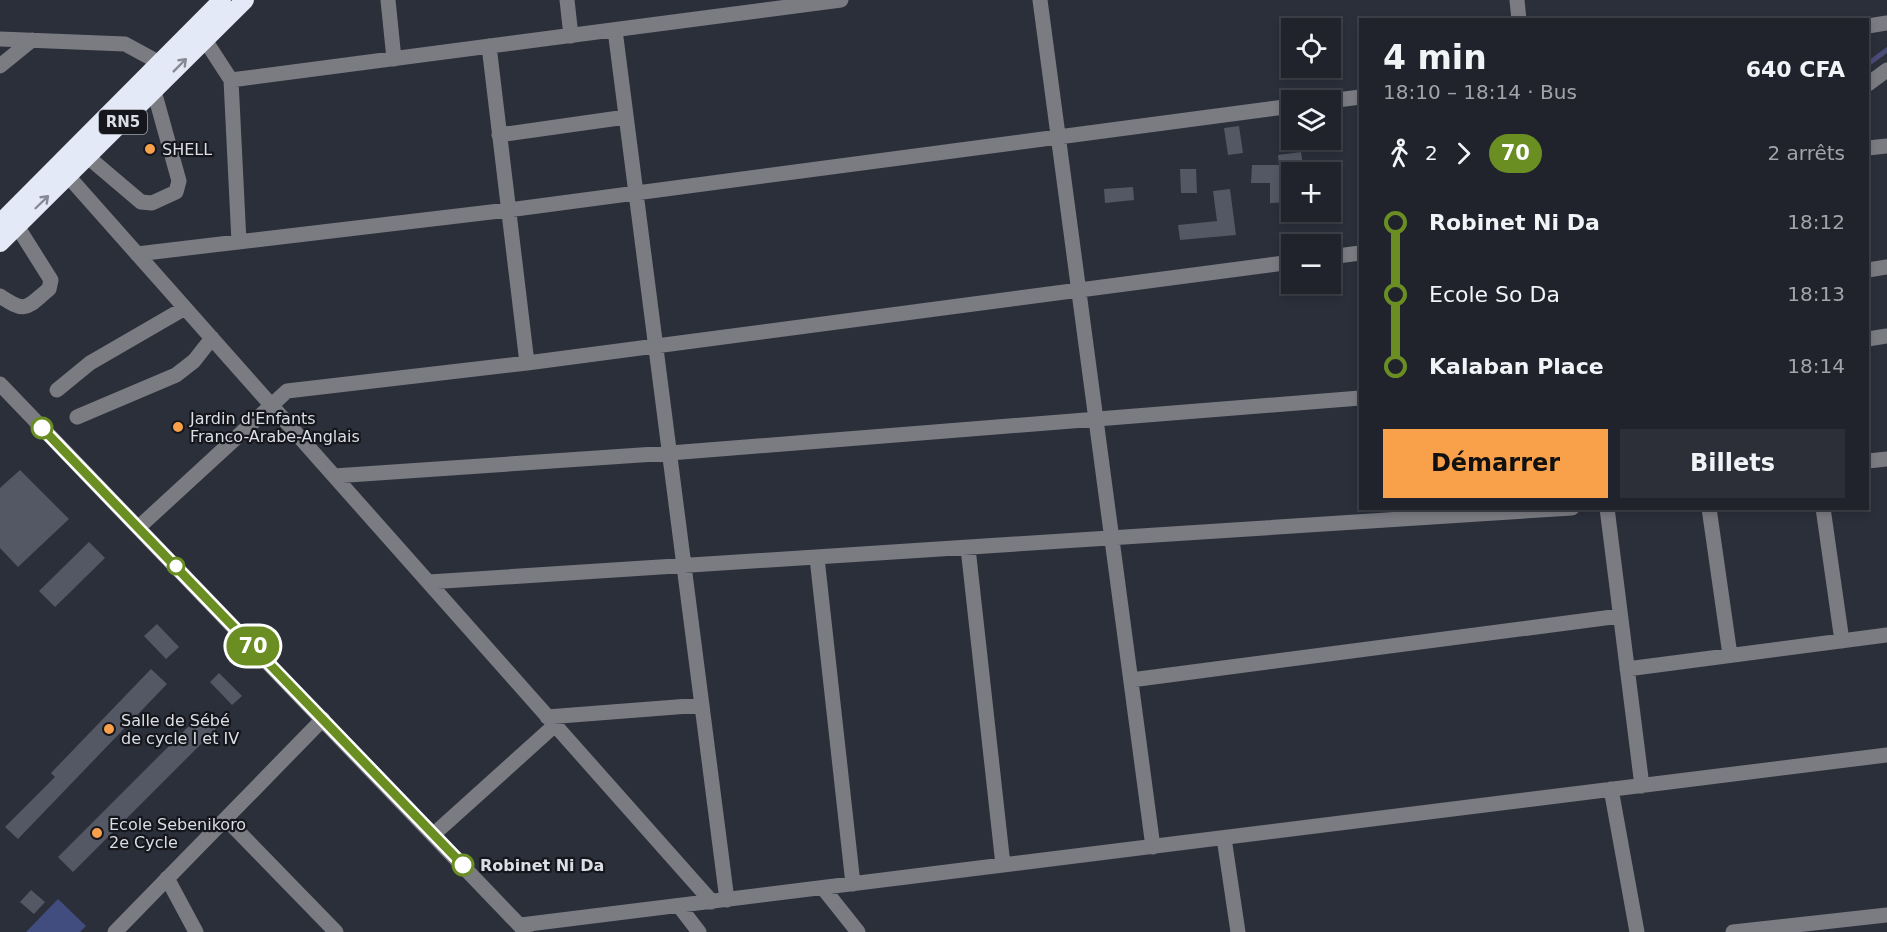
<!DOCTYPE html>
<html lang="fr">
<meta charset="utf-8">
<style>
:root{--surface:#20232c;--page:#2d2f38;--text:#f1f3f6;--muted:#a2a4a9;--line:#3d4048;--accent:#f8a14a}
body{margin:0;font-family:"DejaVu Sans",sans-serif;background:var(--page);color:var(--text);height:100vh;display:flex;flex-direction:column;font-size:22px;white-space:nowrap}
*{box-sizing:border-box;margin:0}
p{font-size:20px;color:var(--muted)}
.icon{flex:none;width:33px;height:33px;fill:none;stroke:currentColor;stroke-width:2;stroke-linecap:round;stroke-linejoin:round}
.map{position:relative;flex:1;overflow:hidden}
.drawer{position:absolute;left:1359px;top:18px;width:510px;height:492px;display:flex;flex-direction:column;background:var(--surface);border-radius:0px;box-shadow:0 3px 9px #0003,0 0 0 2px var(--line)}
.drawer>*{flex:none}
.badge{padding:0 12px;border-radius:20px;font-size:21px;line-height:39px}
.buttons{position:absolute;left:1281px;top:18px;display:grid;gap:12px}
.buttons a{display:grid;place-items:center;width:60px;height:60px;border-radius:0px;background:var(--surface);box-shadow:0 3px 9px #0003,0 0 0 2px var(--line);font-size:30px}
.map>.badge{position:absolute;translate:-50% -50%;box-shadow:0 0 0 3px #fff}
.legs{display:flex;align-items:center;gap:9px;height:66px;padding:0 24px;font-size:20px}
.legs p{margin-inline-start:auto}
.head{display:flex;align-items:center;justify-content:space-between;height:102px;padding:0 24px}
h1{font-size:33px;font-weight:600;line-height:45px}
.button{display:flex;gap:12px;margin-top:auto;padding:12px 24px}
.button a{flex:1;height:69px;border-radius:0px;background:var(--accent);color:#111;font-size:24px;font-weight:600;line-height:69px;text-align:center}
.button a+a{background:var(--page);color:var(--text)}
ul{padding:0 24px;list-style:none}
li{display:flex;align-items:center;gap:21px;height:72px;font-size:22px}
li i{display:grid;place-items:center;width:9px;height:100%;margin:0 8px;background:currentColor}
li i::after{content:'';width:15px;height:15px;margin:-8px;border:4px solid;border-radius:50%;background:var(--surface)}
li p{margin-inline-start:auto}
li:first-child i{background:linear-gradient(#0000 50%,currentColor 0)}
li:last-child i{background:linear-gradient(currentColor 50%,#0000 0)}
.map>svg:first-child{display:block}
.green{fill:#414d7f}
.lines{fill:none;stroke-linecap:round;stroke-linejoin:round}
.stream{stroke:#4a4c77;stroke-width:5}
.building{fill:#545864}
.minor{stroke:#7a7c82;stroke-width:15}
.highway{stroke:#e4e9f8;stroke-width:18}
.oneway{stroke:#878a95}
.line-1-casing{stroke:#fff;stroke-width:14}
.line-1{stroke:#6b8e23;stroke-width:9}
.poi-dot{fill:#f8a14a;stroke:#15171c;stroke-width:2}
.stop-1-dot{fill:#fff;stroke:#6b8e23;stroke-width:3}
.labels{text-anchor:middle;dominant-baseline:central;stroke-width:4.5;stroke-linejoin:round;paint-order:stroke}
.shield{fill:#15171c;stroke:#a0a2a9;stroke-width:1.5}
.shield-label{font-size:15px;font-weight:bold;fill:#dcdee6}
.poi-label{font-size:16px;fill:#dcdee6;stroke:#15171c;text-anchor:start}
.stop-label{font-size:16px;font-weight:bold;fill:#dcdee6;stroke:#15171c;text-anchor:start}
</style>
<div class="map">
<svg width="1887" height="932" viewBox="0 0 1887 932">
<rect width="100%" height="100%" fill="#2b2f3a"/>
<path class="green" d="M58,899L86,926L80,932H26Z"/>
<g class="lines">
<path class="stream" d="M1868,64L1887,50"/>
</g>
<path class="building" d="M1239,126L1243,153L1228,155L1224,128Z
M1301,152L1304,172H1292V202L1270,203V183H1251L1252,165H1279L1278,155Z
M1180,169H1196L1197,193H1181Z
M1133,187L1134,200L1105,203L1104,189Z
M1230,189L1236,235L1180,240L1178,225L1217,221L1213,191Z
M20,470L69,519L18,567L0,548V488Z
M89,542L105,558L55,607L39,591Z
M157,624L179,647L166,659L144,636Z
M151,669L167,684L18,839L5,827L55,777L51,773Z
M219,673L242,696L232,705L210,682Z
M200,715L216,729L73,872L58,857Z
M31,890L45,902L34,914L20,902Z"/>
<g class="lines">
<path class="minor" d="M388,0L394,59
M567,0L571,36
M1040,0L1153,847
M1517,0L1519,20
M1868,26L1887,23
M615,30L727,900
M0,39L125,44L160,63
M205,40L231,80L239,242
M489,46L527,363
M0,66L32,40
M231,80L841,0
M1868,84L1887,70
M1330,101L1360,97
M499,135L626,117
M1868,148L1887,146
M88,157L141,202L152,203L176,192L179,181L154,91
M68,176L712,902
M137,254L508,210L1292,106
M1330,257L1360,253
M1868,270L1887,267
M0,296C27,314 26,308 49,289L51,280L17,226
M1868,339L1887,336
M0,384L526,932
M57,390L90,363L185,308
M77,417L176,375L194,361L212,338
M1868,461L1887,459
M334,476L670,453L1360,398
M1607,508L1642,786
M1709,508L1730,655
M1823,508L1842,641
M139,527L287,391L527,363L1292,262
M968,548L1003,865
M817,558L853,884
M429,582L1572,508
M1627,669L1887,635
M1131,680L1620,616
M547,717L702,705
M1611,789L1637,932
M226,819L336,932
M434,834L555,725
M1224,838L1238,932
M167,878L196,932
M823,888L858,932
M679,906L699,932
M521,925L1887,755
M115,932L323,719
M1733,932L1887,915"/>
<path class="highway" d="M0,223L222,0
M0,243L245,0"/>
</g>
<defs><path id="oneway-shaft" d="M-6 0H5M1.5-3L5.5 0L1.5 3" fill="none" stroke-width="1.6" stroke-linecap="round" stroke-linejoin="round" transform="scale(1.5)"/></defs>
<g class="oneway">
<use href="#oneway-shaft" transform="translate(180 65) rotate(-45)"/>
<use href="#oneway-shaft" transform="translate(42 202) rotate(-44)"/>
</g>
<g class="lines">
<g class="line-1-casing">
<path id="line-1" d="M42,428L463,865"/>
</g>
<use href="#line-1" class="line-1"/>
</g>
<g class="poi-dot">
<circle cx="150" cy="149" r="6"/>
<circle cx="178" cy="427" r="6"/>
<circle cx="109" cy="729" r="6"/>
<circle cx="97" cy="833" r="6"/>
</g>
<g class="stop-1-dot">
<circle cx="42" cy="428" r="10"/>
<circle cx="176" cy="566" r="8"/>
<circle cx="463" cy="865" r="10"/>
</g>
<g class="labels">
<rect class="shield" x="99" y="110" width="48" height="24" rx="4.5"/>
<g class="shield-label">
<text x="123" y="122">RN5</text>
</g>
<g class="poi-label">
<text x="162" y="149">SHELL</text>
<text x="190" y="418">Jardin d'Enfants<tspan x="190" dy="18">Franco-Arabe-Anglais</tspan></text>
<text x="121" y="720">Salle de Sébé<tspan x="121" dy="18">de cycle I et IV</tspan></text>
<text x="109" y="824">Ecole Sebenikoro<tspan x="109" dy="18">2e Cycle</tspan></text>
</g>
<g class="stop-label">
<text x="480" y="865">Robinet Ni Da</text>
</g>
</g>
</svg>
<div class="buttons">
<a><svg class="icon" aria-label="locate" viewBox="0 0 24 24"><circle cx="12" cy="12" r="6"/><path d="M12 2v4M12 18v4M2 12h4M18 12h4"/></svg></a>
<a><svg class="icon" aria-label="layers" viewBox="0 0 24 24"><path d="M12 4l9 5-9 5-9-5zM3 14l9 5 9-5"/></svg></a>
<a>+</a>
<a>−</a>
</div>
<b class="badge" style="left:253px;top:646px;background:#6b8e23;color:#fff">70</b>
<section class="drawer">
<div class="head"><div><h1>4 min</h1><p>18:10 – 18:14 · Bus</p></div><b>640 CFA</b></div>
<div class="legs"><svg class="icon" aria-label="walk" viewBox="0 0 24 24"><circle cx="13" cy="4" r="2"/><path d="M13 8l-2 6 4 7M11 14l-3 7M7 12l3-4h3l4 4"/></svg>2<svg class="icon" aria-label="forward" viewBox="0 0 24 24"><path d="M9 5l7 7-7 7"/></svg><b class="badge" style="background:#6b8e23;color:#fff">70</b><p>2 arrêts</p></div>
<ul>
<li><i style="color:#6b8e23"></i><b>Robinet Ni Da</b><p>18:12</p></li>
<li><i style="color:#6b8e23"></i><span>Ecole So Da</span><p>18:13</p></li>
<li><i style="color:#6b8e23"></i><b>Kalaban Place</b><p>18:14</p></li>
</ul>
<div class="button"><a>Démarrer</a><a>Billets</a></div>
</section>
</div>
